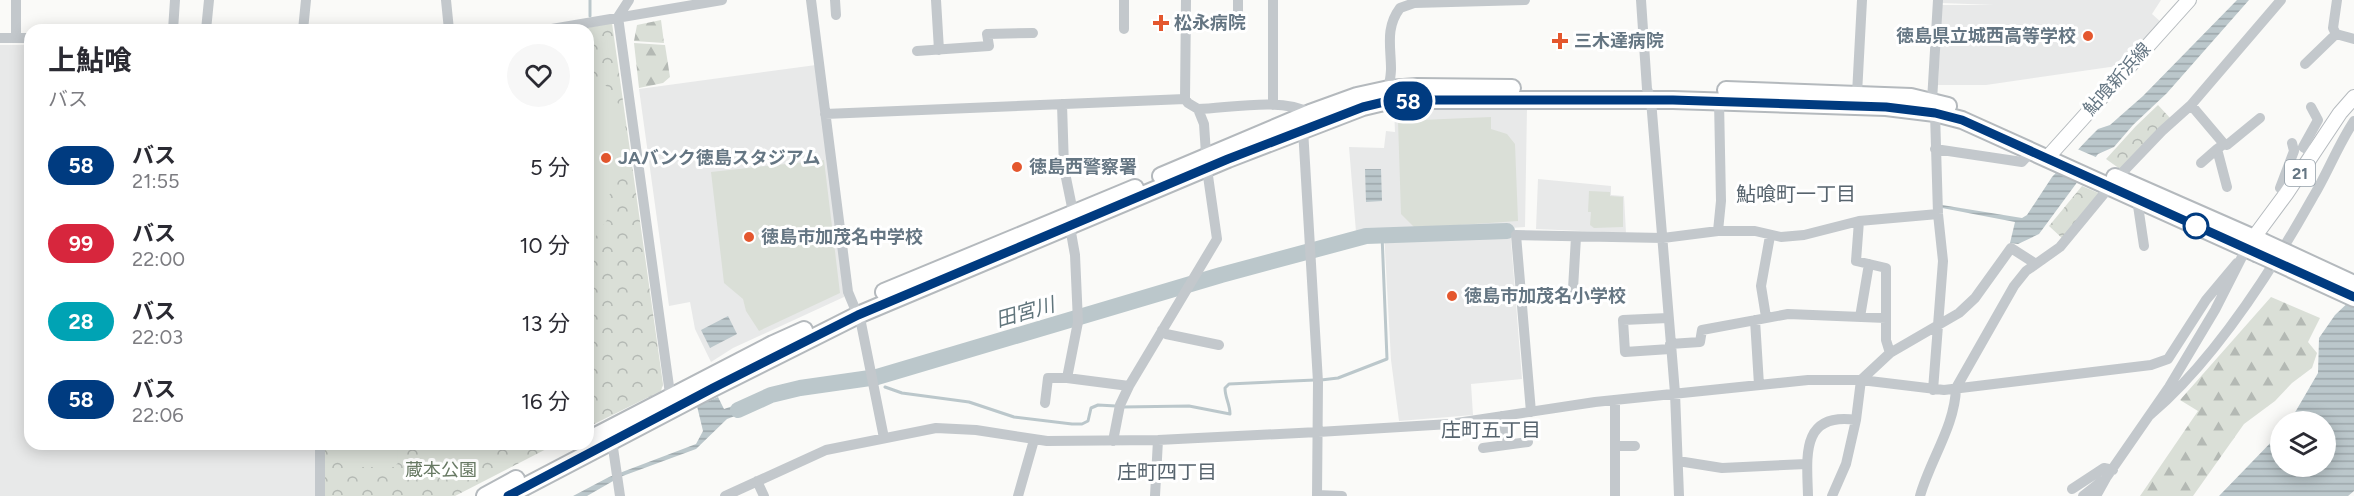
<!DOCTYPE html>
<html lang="ja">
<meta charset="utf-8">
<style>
:root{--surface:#fff;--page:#f7f7f7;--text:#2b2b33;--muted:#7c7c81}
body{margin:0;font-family:Figtree,"Noto Sans JP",sans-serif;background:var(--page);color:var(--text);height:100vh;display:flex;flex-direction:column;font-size:22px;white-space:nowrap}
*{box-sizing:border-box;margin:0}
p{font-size:20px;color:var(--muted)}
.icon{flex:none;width:33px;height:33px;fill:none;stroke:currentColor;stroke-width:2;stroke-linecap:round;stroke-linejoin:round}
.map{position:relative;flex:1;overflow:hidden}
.panel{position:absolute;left:24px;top:24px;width:570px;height:426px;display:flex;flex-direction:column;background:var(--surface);border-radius:18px;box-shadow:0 3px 15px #0003}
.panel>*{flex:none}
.badge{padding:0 12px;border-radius:20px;font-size:21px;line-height:39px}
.buttons{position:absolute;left:2270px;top:411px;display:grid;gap:12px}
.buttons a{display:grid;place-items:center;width:66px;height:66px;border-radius:50%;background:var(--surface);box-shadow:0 3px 15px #0003;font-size:30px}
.map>.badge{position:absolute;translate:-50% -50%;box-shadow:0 0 0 3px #fff}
.round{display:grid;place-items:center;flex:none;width:63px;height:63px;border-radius:32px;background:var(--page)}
.headline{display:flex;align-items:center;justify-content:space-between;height:102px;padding:0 24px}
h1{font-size:28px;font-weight:700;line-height:45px}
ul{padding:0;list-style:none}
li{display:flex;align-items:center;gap:18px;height:78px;padding:0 24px}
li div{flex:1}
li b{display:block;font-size:22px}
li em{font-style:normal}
li .badge{min-width:66px;font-weight:700;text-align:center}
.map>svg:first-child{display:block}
.built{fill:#e8e9e9}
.forest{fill:url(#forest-firs)}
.park{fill:url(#park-crowns)}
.garden{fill:#dadfd7}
.water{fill:url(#water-rules)}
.pier{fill:#fafaf8}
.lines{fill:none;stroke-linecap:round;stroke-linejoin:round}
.stream{stroke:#bbc7cb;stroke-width:3}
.river{stroke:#bbc7cb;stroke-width:16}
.major-casing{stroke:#b5babe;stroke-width:16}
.highway-casing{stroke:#b4b9bd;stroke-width:20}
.minor{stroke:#c3c8cc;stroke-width:10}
.major{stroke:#fff;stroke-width:14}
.highway{stroke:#fff;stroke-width:16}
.highway-bridge-casing{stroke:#b4b9bd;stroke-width:20;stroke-linecap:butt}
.highway-bridge{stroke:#fff;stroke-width:16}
.line-casing{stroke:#fff;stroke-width:14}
.line{stroke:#003b80;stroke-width:9}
.poi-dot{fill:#e4572e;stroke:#fff;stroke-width:2}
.stop-dot{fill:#fff;stroke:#003b80;stroke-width:3}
.labels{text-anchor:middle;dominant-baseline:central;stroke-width:6;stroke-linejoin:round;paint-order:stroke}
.shield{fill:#fff;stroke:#939fa8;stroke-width:1.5}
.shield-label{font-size:16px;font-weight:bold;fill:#657683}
.poi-label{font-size:18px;font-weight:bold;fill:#657683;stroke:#fff;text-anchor:start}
.street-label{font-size:18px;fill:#657683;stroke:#fff}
.park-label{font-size:18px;fill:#687a64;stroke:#fff}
.neighbourhood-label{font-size:20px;fill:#57646e;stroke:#fff}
.water-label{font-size:20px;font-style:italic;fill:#60757c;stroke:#fff}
</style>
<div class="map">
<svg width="2354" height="496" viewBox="0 0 2354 496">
<defs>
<pattern id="forest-firs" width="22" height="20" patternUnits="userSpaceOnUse" patternTransform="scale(1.5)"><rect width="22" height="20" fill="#dadfd7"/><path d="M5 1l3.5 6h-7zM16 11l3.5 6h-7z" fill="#b4b9b4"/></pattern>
<pattern id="park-crowns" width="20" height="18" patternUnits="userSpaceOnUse" patternTransform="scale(1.5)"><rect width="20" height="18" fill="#dadfd7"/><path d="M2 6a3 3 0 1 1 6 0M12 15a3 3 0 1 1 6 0" fill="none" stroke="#b4b9b4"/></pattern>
<pattern id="water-rules" width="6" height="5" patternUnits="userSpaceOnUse" patternTransform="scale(1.5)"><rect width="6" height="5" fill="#bbc7cb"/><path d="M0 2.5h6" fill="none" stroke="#9ca6aa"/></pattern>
</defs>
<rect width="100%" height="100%" fill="#fafaf8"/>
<path class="built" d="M1942,0H2161L2152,14L2162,23L2124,65L1986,85H1938L1942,5H1994L1942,3Z
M0,45H30V444H315V496H0Z
M816,65L844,297L733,348L711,362L695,329L690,302L669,306L639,89Z
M1461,107L1527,108L1525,227L1510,228L1522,379L1471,384L1473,415L1399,421L1391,360L1384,232H1356L1349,147L1384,148L1386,131L1395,132L1394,110H1451Z
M1538,179L1611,186V195L1624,196L1626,233L1536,229Z"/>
<path class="forest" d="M661,20L664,43L634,41L637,25Z
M634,43L665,45L670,77L663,83L639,88Z
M2271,297L2320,318L2308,342L2317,353L2312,368L2292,383L2275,401L2244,424L2193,496H2140L2198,411L2180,400Z"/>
<path class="park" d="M612,23L663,384L661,391L588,427V30H576Z
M2158,105L2171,119L2120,169L2106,159L2136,126Z
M2082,186L2103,195L2063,239L2049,226Z
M325,444H556L455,496H325Z"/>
<path class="garden" d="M588,71C613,87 623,107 627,136L622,137C627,171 616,183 600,211L609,217L588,248Z
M1491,117V129L1507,134L1515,144L1518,221L1415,228L1401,214L1398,121Z
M824,160L840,293L759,331L746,311L743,299L724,283L711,172Z
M1589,191L1610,192V196L1623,197V227L1594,228L1590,225L1591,212H1588Z
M341,444H397L398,463L394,467H345L341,464Z
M424,444H481V464L475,468H428L424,464Z"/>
<path class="water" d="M2237,0H2249L2167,93L2133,125L2114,147L2098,154L2039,234L2018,244L2010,243L2015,222L1942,208V205L2022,218L2027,215L2052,177L2089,138L2098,129L2110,125L2143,96Z
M1365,169H1381L1382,201L1366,202Z
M2354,297V491L2348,496H2219L2280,433V466H2325V422L2290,421L2318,373L2319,338L2335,315Z
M728,316L737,334L710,348L701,330Z
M718,397L724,409L756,398L759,407L727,419L696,449L620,477L587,496H573L609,477L696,444L703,431L697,406Z"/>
<path class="pier" d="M2075,148L2098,158L2080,183L2053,171Z"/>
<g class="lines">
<path class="stream" d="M590,0V16
M877,377L880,381
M1321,380L1338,378L1387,359L1382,235
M885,387L902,393L969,402L1014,417L1072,424H1082L1088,421L1091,408L1098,405L1116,406
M1123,407L1189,406L1230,414C1230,404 1225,398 1225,388L1229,384L1315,380"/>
<path class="river" d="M738,410L771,395L800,388L877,377L1221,275L1366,236L1507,231"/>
<g class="major-casing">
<path id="major" d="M2047,158L2189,0
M2249,244L2286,194L2340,113L2354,97"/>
</g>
<g class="highway-casing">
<path id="highway" d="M1726,90L1911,97L1948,106
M1161,176L1310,113L1357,96L1389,89L1417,87L1512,88
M2115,177L2263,242
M2276,262L2354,298
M884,292L1135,188
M588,440L773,344L804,330
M485,496L516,479
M507,496L713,388L858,315L1228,159L1363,107L1384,102L1422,100H1673L1886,107L1935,113L1962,120L2256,253"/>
</g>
<path class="minor" d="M16,0V38
M446,0L449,30
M629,0L618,17L671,401
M811,0L848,292L861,323L884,438
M835,0L836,15
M936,0L939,50
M1641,0L1647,89L1651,100L1675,393L1679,496
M1238,11V0
M1124,29V0
M173,30L175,0
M206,30L209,0
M303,30L306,0
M546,30L722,0
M2336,34L2354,39
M0,38H30
M917,51L989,46L987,34L1033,33
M2305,64L2336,34L2333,28L2337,0
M1389,89C1389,83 1391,76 1391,69C1391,47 1385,28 1400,8L1414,3L1525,0
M1857,94L1862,0
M1062,104L1064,168L1073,212
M1273,105V0
M2191,105L2224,144L2217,149L2227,187
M2311,107L2318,120L2303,147L2314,153
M1198,109C1230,108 1282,97 1310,113
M825,114L1185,99
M1303,129L1318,382L1317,496
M2224,144L2227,145L2260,118
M1935,149L2022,162L2032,151
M2201,163L2217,149
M2286,194L2280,188L2294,151L2292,143
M2137,199L2144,246
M1859,221L1856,261L1886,268V340L1890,353
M1070,227L1075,255L1078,322L1067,378L1129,386
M1718,231L1721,201L1719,101
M1573,289L1576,237
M1766,317L1761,286L1770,236
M1860,317L1869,264
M1668,318L1623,320L1625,352L1670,349
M1755,320L1759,385
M1162,330L1166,334L1219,345
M1670,344L1700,342L1702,330L1788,314L1886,318
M1933,390L1943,261L1938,214L1935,113L1932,101L1938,0
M1045,403L1048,378H1067
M1531,412L1516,235L1663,238L1718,231H1755L1781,237L1804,235L1859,221L1938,214
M2150,415C2215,360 2271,272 2313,197C2328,172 2338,145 2354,121
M1502,416L1508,443
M612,441L620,496
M1113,441L1120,405L1129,386L1217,239L1207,169L1204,124L1198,109L1188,103L1185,99L1186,0
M320,444V496
M1616,446H1635
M1483,448L1528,442
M1678,461L1722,468L1806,464
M757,481L764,496
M2072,489L2104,468L2113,470
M1317,495L1342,496
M725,496L826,450L936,428L976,430L1047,441L1158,440L1318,432L1450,424L1595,402L1808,380H1861L1944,390L2151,365L2168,359L2206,300L2237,263
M1018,496L1034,440
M1155,496L1158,440
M1615,496V400
M1808,496C1807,457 1800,412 1856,420L1861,380L1890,353L1959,313L1975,298L2011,248L2036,264
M1832,496L1846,464L1856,420
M1920,496C1930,460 1955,426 1956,388L2014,286L2026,271L2060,247L2117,178L2162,131L2191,105L2281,0
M2083,496L2102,481
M2096,496L2106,478L2169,387L2215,310L2246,249"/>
<use href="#major" class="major"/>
<use href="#highway" class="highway"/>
<g class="highway-bridge-casing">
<path id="highway-bridge" d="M2263,242L2354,284
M2256,253L2276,262"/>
</g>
<use href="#highway-bridge" class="highway-bridge"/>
</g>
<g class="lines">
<g class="line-casing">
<path id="line" d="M508,496L713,388L858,315L1228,159L1363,107L1384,102L1422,100H1673L1886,107L1935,113L1962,120L2354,297"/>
</g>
<use href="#line" class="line"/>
</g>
<g class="poi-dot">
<path d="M1158 14h6v6h6v6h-6v6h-6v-6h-6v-6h6z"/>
<circle cx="2088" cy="36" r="6"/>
<path d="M1557 32h6v6h6v6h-6v6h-6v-6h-6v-6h6z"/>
<circle cx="606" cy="158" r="6"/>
<circle cx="1017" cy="167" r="6"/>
<circle cx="749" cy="237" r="6"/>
<circle cx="1452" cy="296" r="6"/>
</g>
<circle class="stop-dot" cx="2196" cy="226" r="12"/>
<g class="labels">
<rect class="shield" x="2285" y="160" width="30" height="26" rx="4.5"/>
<g class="shield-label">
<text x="2300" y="173">21</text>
</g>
<g class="poi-label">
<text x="1174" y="23">松永病院</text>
<text x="2076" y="36" text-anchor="end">徳島県立城西高等学校</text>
<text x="1574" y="41">三木達病院</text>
<text x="618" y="158">JAバンク徳島スタジアム</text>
<text x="1029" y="167">徳島西警察署</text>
<text x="761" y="237">徳島市加茂名中学校</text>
<text x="1464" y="296">徳島市加茂名小学校</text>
</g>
<g class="street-label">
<text transform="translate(2117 79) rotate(-48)">鮎喰新浜線</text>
</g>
<g class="park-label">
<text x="441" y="470">蔵本公園</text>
</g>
<g class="neighbourhood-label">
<text x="1796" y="194">鮎喰町一丁目</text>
<text x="1491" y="430">庄町五丁目</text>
<text x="1167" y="472">庄町四丁目</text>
</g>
<g class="water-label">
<text transform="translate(1025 312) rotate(-16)">田宮川</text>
</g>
</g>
</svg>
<div class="buttons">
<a><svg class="icon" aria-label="layers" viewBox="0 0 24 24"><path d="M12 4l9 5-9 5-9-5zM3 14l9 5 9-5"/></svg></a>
</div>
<b class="badge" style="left:1408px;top:101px;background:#003b80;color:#fff">58</b>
<section class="panel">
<div class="headline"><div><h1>上鮎喰</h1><p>バス</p></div><a class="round"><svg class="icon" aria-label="heart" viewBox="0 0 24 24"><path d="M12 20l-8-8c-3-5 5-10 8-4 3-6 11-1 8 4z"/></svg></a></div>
<ul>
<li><span class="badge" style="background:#003b80;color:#fff">58</span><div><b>バス</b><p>21:55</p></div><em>5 分</em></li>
<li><span class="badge" style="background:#d7263d;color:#fff">99</span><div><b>バス</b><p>22:00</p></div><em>10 分</em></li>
<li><span class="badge" style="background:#00a3b4;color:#fff">28</span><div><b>バス</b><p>22:03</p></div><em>13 分</em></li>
<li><span class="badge" style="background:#003b80;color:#fff">58</span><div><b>バス</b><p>22:06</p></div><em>16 分</em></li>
</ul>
</section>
</div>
